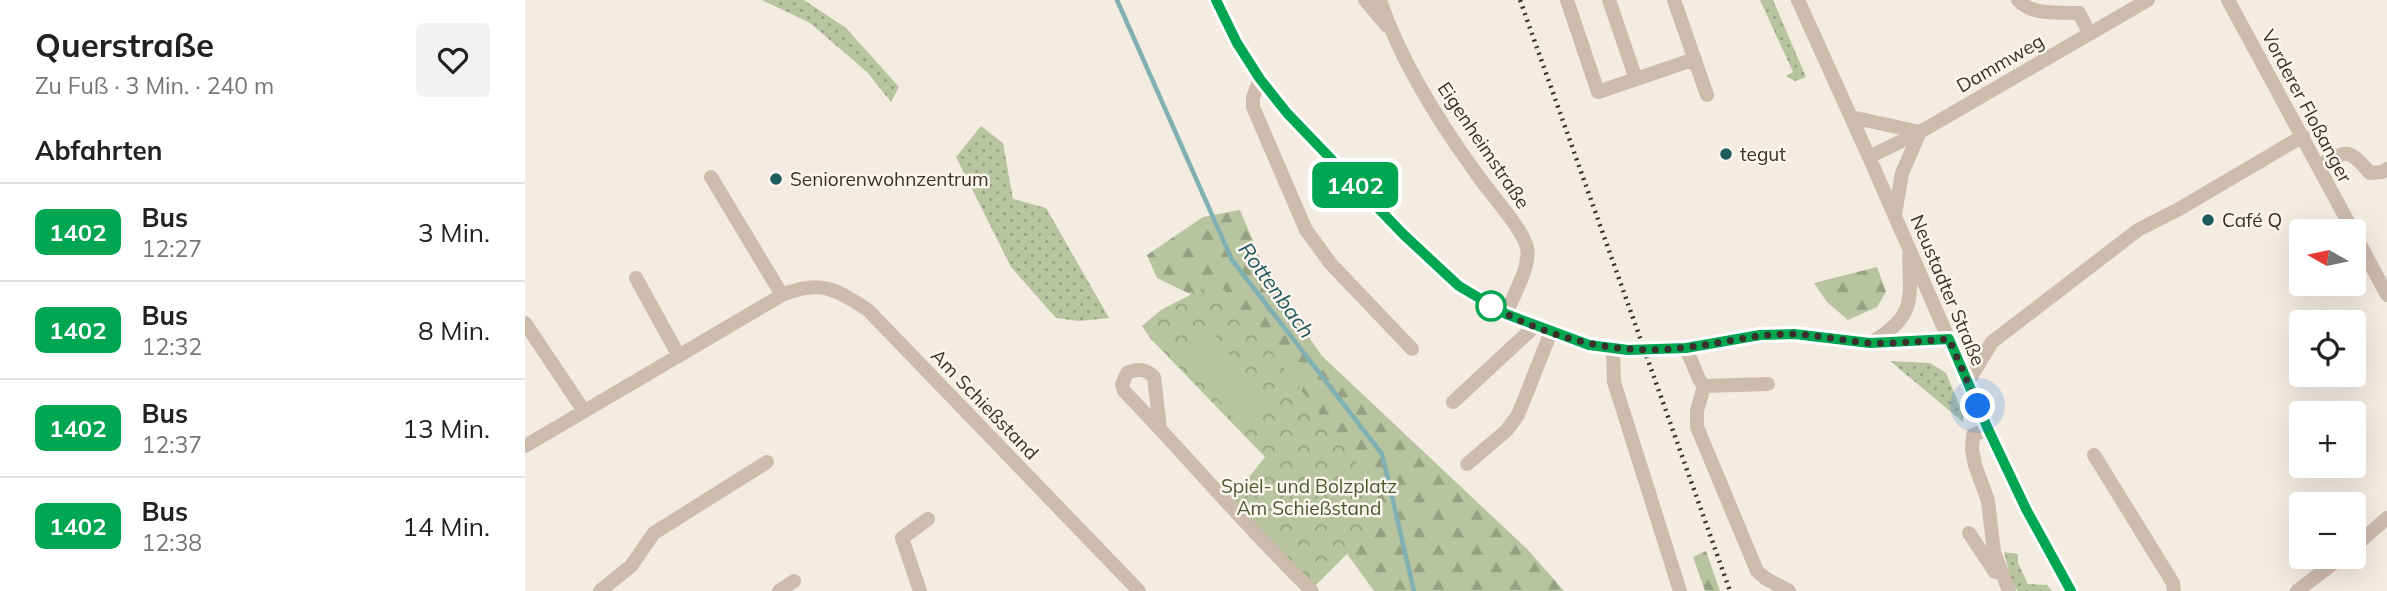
<!DOCTYPE html>
<html lang="de">
<meta charset="utf-8">
<style>
:root{--surface:#fff;--page:#f2f2f2;--text:#222;--muted:#767676;--line:#e0e0e0}
body{margin:0;font-family:Mulish,sans-serif;background:var(--page);color:var(--text);height:100vh;display:flex;flex-direction:column;font-size:26px;white-space:nowrap}
*{box-sizing:border-box;margin:0}
p{font-size:23px;color:var(--muted)}
.icon{flex:none;width:38px;height:38px;fill:none;stroke:currentColor;stroke-width:2;stroke-linecap:round;stroke-linejoin:round}
.map{position:relative;flex:1;overflow:hidden}
.drawer{display:flex;flex-direction:column;background:var(--surface);width:525px}
.drawer>*{flex:none}
.badge{padding:0 14px;border-radius:10px;font-size:24px;line-height:46px}
.needle{width:46px;rotate:279deg}
.tools{position:absolute;left:1764px;top:219px;display:grid;gap:14px}
.tools a{display:grid;place-items:center;width:77px;height:77px;border-radius:7px;background:var(--surface);box-shadow:0 7px 28px #0002;font-size:35px}
.you{position:absolute;width:35px;height:35px;margin:-18px;border:5px solid #fff;border-radius:50%;background:#1a73e8;box-shadow:0 0 0 10px #1a73e833}
.map>.badge{position:absolute;translate:-50% -50%;box-shadow:0 0 0 4px #fff}
h2{padding:0 35px;font-size:26px;line-height:63px}
.round{display:grid;place-items:center;flex:none;width:74px;height:74px;border-radius:7px;background:var(--page)}
.overview{display:flex;align-items:center;justify-content:space-between;height:119px;padding:0 35px}
h1{font-size:33px;font-weight:700;line-height:52px}
ul{padding:0;list-style:none}
li{display:flex;align-items:center;gap:21px;height:98px;padding:0 35px;border-top:2px solid var(--line)}
li div{flex:1}
li b{display:block;font-size:26px}
li em{font-style:normal}
li .badge{min-width:77px;font-weight:700;text-align:center}
main{display:flex;flex:1;min-height:0}
.map>svg:first-child{display:block}
.grass{fill:url(#grass-dots)}
.forest{fill:url(#forest-firs)}
.park{fill:url(#park-crowns)}
.pitch{fill:#b8c4a0}
.lines{fill:none;stroke-linecap:round;stroke-linejoin:round}
.stream{stroke:#7fb0b2;stroke-width:4.5}
.minor{stroke:#cdbbac;stroke-width:14}
.rail{stroke:#3b302b;stroke-width:4.5;stroke-dasharray:2 5;stroke-linecap:butt}
.line-casing{stroke:#fff;stroke-width:16}
.line{stroke:#00a651;stroke-width:10}
.walk{stroke:#3b302b;stroke-width:7;stroke-dasharray:0 12.6}
.poi-dot{fill:#1f5a5e;stroke:#fbf5ee;stroke-width:2.5}
.stop-dot{fill:#fff;stroke:#00a651;stroke-width:3.5}
.labels{text-anchor:middle;dominant-baseline:central;stroke-width:5;stroke-linejoin:round;paint-order:stroke}
.street-label{font-size:19px;fill:#3b302b;stroke:#fbf5ee}
.poi-label{font-size:19px;fill:#3b302b;stroke:#fbf5ee;text-anchor:start}
.park-label{font-size:19px;fill:#4a5a2e;stroke:#fbf5ee}
.water-label{font-size:21px;font-style:italic;fill:#1f5a5e;stroke:#fbf5ee}
</style>
<main>
<section class="drawer">
<div class="overview"><div><h1>Querstraße</h1><p>Zu Fuß · 3 Min. · 240 m</p></div><a class="round"><svg class="icon" aria-label="heart" viewBox="0 0 24 24"><path d="M12 20l-8-8c-3-5 5-10 8-4 3-6 11-1 8 4z"/></svg></a></div>
<h2>Abfahrten</h2>
<ul>
<li><span class="badge" style="background:#00a651;color:#fff">1402</span><div><b>Bus</b><p>12:27</p></div><em>3 Min.</em></li>
<li><span class="badge" style="background:#00a651;color:#fff">1402</span><div><b>Bus</b><p>12:32</p></div><em>8 Min.</em></li>
<li><span class="badge" style="background:#00a651;color:#fff">1402</span><div><b>Bus</b><p>12:37</p></div><em>13 Min.</em></li>
<li><span class="badge" style="background:#00a651;color:#fff">1402</span><div><b>Bus</b><p>12:38</p></div><em>14 Min.</em></li>
</ul>
</section>
<div class="map">
<svg width="1862" height="591" viewBox="0 0 1862 591">
<defs>
<pattern id="grass-dots" width="8" height="8" patternUnits="userSpaceOnUse" patternTransform="scale(1.75)"><rect width="8" height="8" fill="#b8c4a0"/><path d="M2 2h.1M6 6h.1" fill="none" stroke="#97a083" stroke-width="1.8" stroke-linecap="round"/></pattern>
<pattern id="forest-firs" width="22" height="20" patternUnits="userSpaceOnUse" patternTransform="scale(1.75)"><rect width="22" height="20" fill="#b8c4a0"/><path d="M5 1l3.5 6h-7zM16 11l3.5 6h-7z" fill="#97a083"/></pattern>
<pattern id="park-crowns" width="20" height="18" patternUnits="userSpaceOnUse" patternTransform="scale(1.75)"><rect width="20" height="18" fill="#b8c4a0"/><path d="M2 6a3 3 0 1 1 6 0M12 15a3 3 0 1 1 6 0" fill="none" stroke="#97a083"/></pattern>
</defs>
<rect width="100%" height="100%" fill="#f4ebe1"/>
<path class="grass" d="M237,0H279L321,28L374,87L366,102L342,72L285,23Z
M1235,0H1248L1281,77L1270,81L1261,76L1268,72Z
M456,126L478,143L488,199L521,208L584,318L554,321L531,318L486,267L431,157Z
M1365,361L1405,363L1421,373L1438,414V422Z
M1479,552L1493,554V563L1503,584L1522,585L1527,591H1493L1487,583Z"/>
<path class="forest" d="M715,210L744,279L797,356L1003,550L1039,591H849L804,529L667,295L632,278L622,255L678,217Z
M1352,267L1361,292L1352,307L1323,320L1302,302L1289,283Z
M1181,551L1195,591H1180L1168,557Z"/>
<path class="park" d="M692,281L844,478L853,523L790,586L706,500L740,457L626,339L617,326L636,310Z"/>
<path class="pitch" d="M686,330L742,403L713,425L657,352Z"/>
<g class="lines">
<path class="stream" d="M592,0L707,260L857,454L889,591"/>
<path class="minor" d="M691,0L712,43L735,79L762,113L878,234L922,275L934,286L981,314L1064,345L1103,350L1161,348L1235,335L1269,334L1345,343L1424,339
M840,0L862,26
M855,0C875,60 914,122 951,173C963,191 999,230 1002,248C1006,266 987,298 981,314
M1042,0L1073,92L1170,59
M1084,0L1111,79
M1149,0L1182,95
M1273,0L1344,157L1463,429L1518,542L1546,591
M1493,0C1507,16 1534,12 1554,13L1565,34
M1703,0L1828,231
M735,79L728,98V107L781,230L806,264L887,349
M1326,117L1395,132
M1344,157L1395,132L1623,0
M1793,166C1823,150 1822,147 1845,173L1857,172L1862,169
M186,177L257,295
M1370,214L1377,173L1395,132
M1829,233L1862,295
M111,278L154,356
M0,323L59,411
M1347,342C1389,317 1386,302 1384,256
M1088,348L1089,382L1155,591
M1161,348L1174,379L1179,386L1243,384
M1442,383L1467,342L1613,230L1654,209L1778,136
M1179,386L1172,411V427L1232,571L1240,578L1264,591
M928,402L1010,326
M635,428L629,377C621,369 613,368 602,373L597,385L599,391C663,457 721,527 787,591
M1463,429L1448,435L1447,449L1450,465L1463,501L1469,552L1484,591
M0,446L257,295C295,279 311,289 343,310L614,591
M1569,455L1648,583L1649,591
M942,464L981,431L993,415L1026,332
M1444,533L1470,572
M1829,547L1862,518
M75,591L106,566L129,533L242,462
M254,591L269,581
M395,591L377,538L403,519
M1772,591L1818,556"/>
<path class="rail" d="M995,0L1205,591"/>
</g>
<g class="lines">
<g class="line-casing">
<path id="line" d="M691,0L712,43L735,79L762,113L878,234L922,275L934,286L981,314L1064,345L1103,350L1161,348L1235,335L1269,334L1345,343L1424,339L1463,429L1501,509L1546,591"/>
</g>
<use href="#line" class="line"/>
<path class="walk" d="M966,306L964,305C1025,339 1094,357 1164,347C1198,343 1230,334 1264,334C1291,334 1317,341 1344,343C1370,344 1398,341 1424,339L1453,406"/>
</g>
<g class="poi-dot">
<circle cx="1201" cy="154" r="7"/>
<circle cx="251" cy="179" r="7"/>
<circle cx="1683" cy="220" r="7"/>
</g>
<circle class="stop-dot" cx="966" cy="306" r="14"/>
<g class="labels">
<g class="street-label">
<text transform="translate(1475 63) rotate(-30)">Dammweg</text>
<text transform="translate(1782 106) rotate(62)">Vorderer Floßanger</text>
<text transform="translate(959 145) rotate(56)">Eigenheimstraße</text>
<text transform="translate(1423 290) rotate(67)">Neustadter Straße</text>
<text transform="translate(460 404) rotate(46)">Am Schießstand</text>
</g>
<g class="poi-label">
<text x="1215" y="154">tegut</text>
<text x="265" y="179">Seniorenwohnzentrum</text>
<text x="1697" y="220">Café Q</text>
</g>
<g class="park-label">
<text x="784" y="486">Spiel- und Bolzplatz<tspan x="784" dy="22">Am Schießstand</tspan></text>
</g>
<g class="water-label">
<text transform="translate(752 290) rotate(54)">Rottenbach</text>
</g>
</g>
</svg>
<div class="tools">
<a><svg class="needle" viewBox="-14 -14 28 28"><path d="M0-13l5 13h-10z" fill="#e53935"/><path d="M0 13l5-13h-10z" fill="#767676"/></svg></a>
<a><svg class="icon" aria-label="locate" viewBox="0 0 24 24"><circle cx="12" cy="12" r="6"/><path d="M12 2v4M12 18v4M2 12h4M18 12h4"/></svg></a>
<a>+</a>
<a>−</a>
</div>
<div class="you" style="left:1453px;top:406px"></div>
<b class="badge" style="left:830px;top:185px;background:#00a651;color:#fff">1402</b>
</div>
</main>
